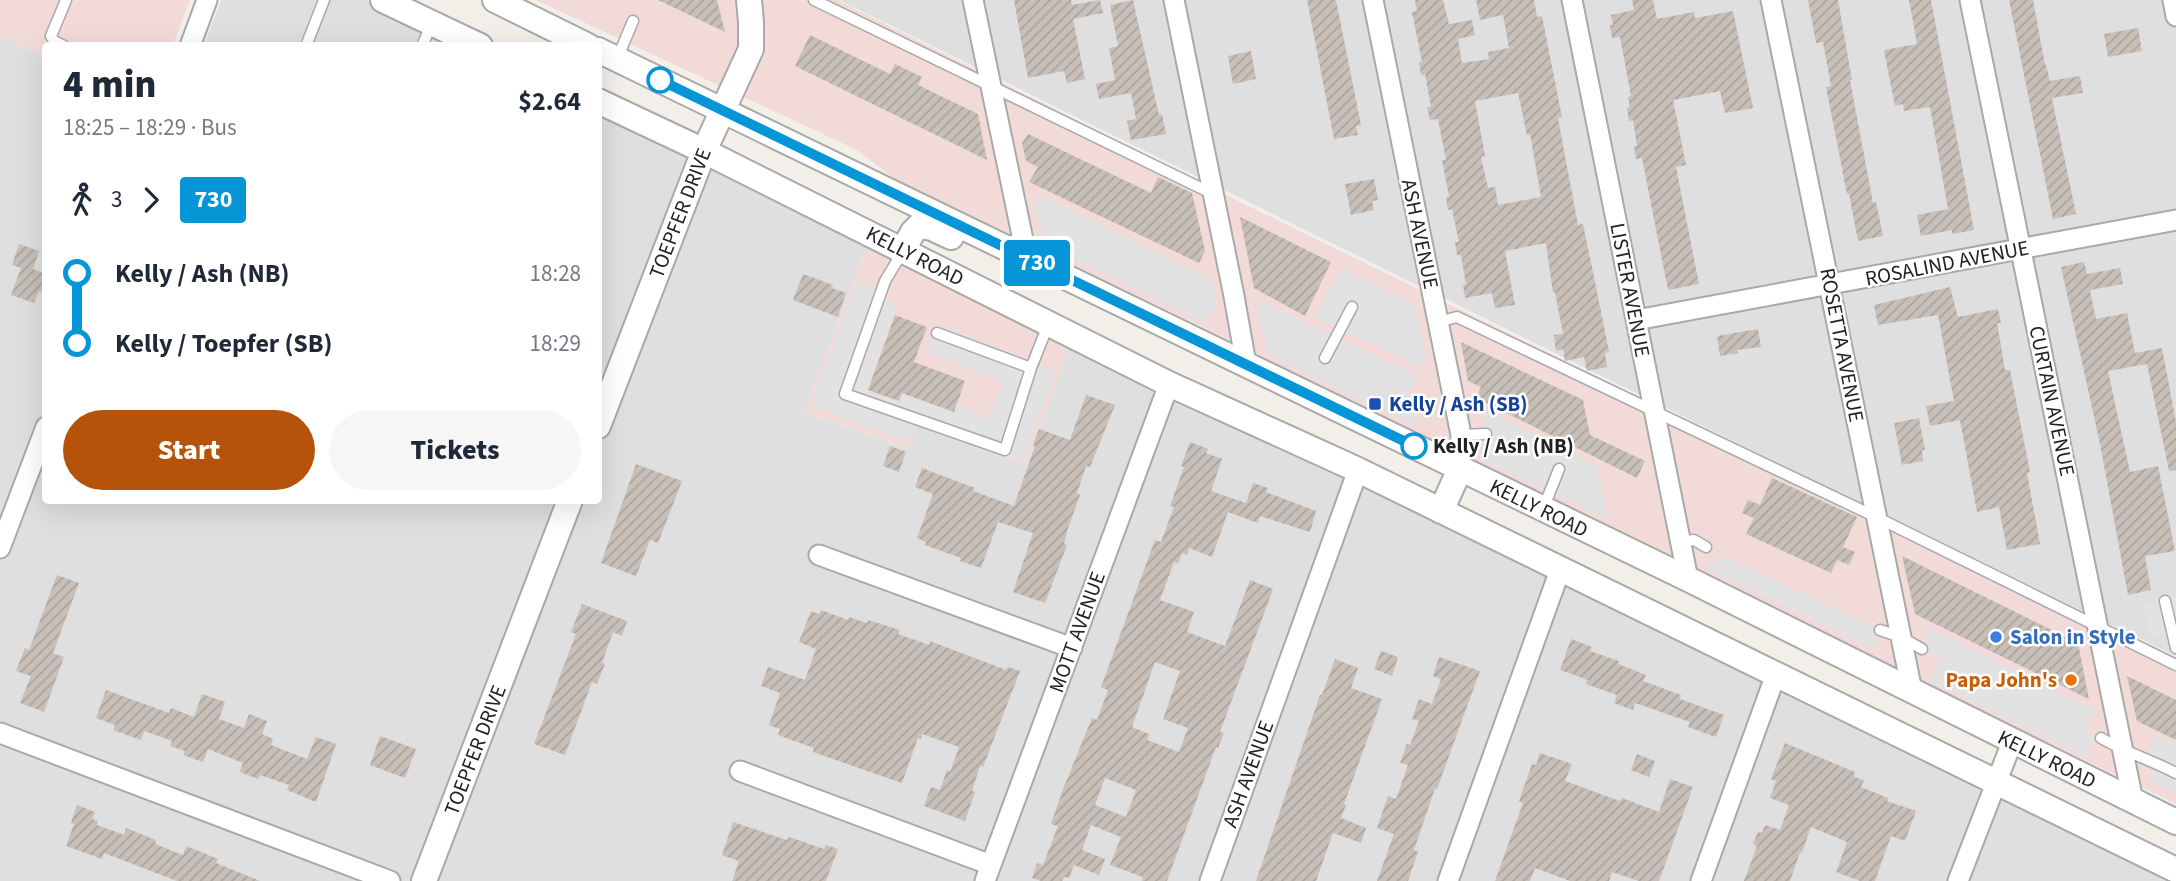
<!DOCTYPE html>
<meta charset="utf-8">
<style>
:root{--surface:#fff;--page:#f6f6f7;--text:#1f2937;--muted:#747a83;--accent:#b45309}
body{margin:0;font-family:"Source Sans 3",sans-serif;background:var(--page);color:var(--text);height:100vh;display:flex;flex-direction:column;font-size:26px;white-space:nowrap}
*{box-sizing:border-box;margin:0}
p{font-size:23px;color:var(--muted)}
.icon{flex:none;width:38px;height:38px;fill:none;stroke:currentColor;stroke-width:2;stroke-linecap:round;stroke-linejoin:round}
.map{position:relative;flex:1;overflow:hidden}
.drawer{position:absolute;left:42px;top:42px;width:560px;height:462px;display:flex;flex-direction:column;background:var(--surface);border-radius:7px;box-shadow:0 7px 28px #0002}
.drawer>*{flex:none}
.badge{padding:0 14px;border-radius:5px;font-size:24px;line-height:46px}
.map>.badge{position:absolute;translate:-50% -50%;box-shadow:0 0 0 4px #fff}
.legs{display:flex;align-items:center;gap:10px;height:77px;padding:0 21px;font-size:23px}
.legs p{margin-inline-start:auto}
.summary{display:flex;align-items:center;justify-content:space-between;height:119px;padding:0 21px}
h1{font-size:38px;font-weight:800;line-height:52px}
.cta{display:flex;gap:14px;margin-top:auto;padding:14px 21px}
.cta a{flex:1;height:80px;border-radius:42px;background:var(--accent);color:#fff;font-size:28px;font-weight:800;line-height:80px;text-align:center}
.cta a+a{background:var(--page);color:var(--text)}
ul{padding:0 21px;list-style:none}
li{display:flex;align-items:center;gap:24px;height:70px;font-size:26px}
li i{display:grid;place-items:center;width:10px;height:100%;margin:0 9px;background:currentColor}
li i::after{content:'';width:18px;height:18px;margin:-9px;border:5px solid;border-radius:50%;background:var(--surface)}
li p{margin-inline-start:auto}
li:first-child i{background:linear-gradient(#0000 50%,currentColor 0)}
li:last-child i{background:linear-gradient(currentColor 50%,#0000 0)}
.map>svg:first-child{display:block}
.residential{fill:#e0dfdf}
.commercial{fill:#f2dad9}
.parking{fill:#e2e2e2}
.building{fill:url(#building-hatch);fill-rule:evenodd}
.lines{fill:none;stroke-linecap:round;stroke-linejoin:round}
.service-casing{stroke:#a9a9a9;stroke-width:13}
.minor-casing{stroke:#a9a9a9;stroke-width:23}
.tertiary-casing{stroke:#a9a9a9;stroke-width:28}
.service{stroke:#fff;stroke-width:10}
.minor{stroke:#fff;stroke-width:19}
.tertiary{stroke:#fff;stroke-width:24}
.line-1-casing{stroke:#fff;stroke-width:16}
.line-1{stroke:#0696d7;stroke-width:10}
.stop-1-dot{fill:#fff;stroke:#0696d7;stroke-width:3.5}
.transit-dot{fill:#1a4fb4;stroke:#fff;stroke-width:2.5}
.shop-dot{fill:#3f7fe0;stroke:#fff;stroke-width:2.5}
.food-dot{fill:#e8710a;stroke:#fff;stroke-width:2.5}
.labels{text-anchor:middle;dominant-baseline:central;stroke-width:5;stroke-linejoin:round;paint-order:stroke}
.street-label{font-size:21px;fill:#222;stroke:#fff}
.transit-label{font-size:21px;font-weight:bold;fill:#164399;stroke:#fff;text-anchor:start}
.stop-label{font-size:21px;font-weight:bold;fill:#222;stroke:#fff;text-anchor:start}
.shop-label{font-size:21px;font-weight:bold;fill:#366cbe;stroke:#fff;text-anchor:start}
.food-label{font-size:21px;font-weight:bold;fill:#c56008;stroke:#fff;text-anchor:end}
</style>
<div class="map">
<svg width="2176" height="881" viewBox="0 0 2176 881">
<defs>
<pattern id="building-hatch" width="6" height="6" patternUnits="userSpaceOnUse" patternTransform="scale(1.75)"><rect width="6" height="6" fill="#c7bfb8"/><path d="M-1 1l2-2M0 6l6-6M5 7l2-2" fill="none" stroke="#aba49e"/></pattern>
</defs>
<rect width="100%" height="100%" fill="#f2efe9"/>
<path class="residential" d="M221,0H366L459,45L204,46Z
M839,0H2176V656L1857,502Z
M0,36L45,57L46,500H598L599,113L869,241L804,412L907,449L917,426L1025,465L1072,341L2176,881H0Z"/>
<path class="commercial" d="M0,0H190L173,45L46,46L45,57L0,36Z
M536,0H837L1236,200L1893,521L2176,657V804L1710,580L1197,324L908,189L857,150Z
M869,241L1072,341L1025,465L917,426L908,449L804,412Z"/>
<path class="parking" d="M1042,196L1211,279L1217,309L1210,311L1205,322L1043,245L1042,226L1039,224L1034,203L1040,200Z
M1343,269L1415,305L1427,358L1421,367L1313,317Z
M857,282L885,293L884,297L897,303L867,390L899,402L903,394L954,413L957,406L982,414L981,417L988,419L1003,381L925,352L936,324L1008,351L1056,372L1022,461L916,423L907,441L810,406Z
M1261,301L1417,376L1407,396L1424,404L1412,425L1264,352L1266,338L1256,311Z
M1485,410L1597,466L1607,519L1483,460L1490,445L1483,414Z
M1724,556L1880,630L1872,649L1709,570L1706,566Z
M2176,597V648L2173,632L2150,636L2143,604Z
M1930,628L2095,710L2086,730L2096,736L2086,757L1930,681L1940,658L1922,649Z
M2156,736L2176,745V794L2149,781L2158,764L2146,758Z"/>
<path class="building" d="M658,0H717L725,32Z
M1014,0H1071L1072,5L1100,0L1103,13L1073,19L1085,79L1067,83L1064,71L1028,78Z
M1133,0L1159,115L1162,114L1166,134L1131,140L1127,121L1136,119L1131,93L1099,99L1096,84L1115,80L1109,48L1118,46L1110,5Z
M1307,0H1336L1361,125L1356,126L1358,135L1334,139Z
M1415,0H1443L1449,24L1472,20L1475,35L1458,39L1462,63L1489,59L1488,52L1509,48L1503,15L1480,20L1476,0H1534L1537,17L1542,16L1562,117L1558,118L1578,225L1583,224L1604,326L1609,352L1605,353L1607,367L1587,371L1584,357L1565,361L1563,349L1556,351L1554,335L1563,334L1555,292L1553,293L1546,243L1505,251L1515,305L1495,308L1492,293L1465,298L1463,285H1466L1461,255H1457L1455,242H1459L1452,209L1448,210L1446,197H1449L1442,160H1446L1438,119L1430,120L1427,107H1431L1425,74L1421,75L1419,62H1422L1412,12L1417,11ZM1518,93L1527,135L1530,134L1541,197L1498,205L1495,187L1488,188L1481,157L1485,156L1475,101Z
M1632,0H1653L1657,19L1694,12L1695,18L1733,11L1753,108L1725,113L1720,91L1673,100L1686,165L1676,167L1699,284L1668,290L1642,158L1636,159L1634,146H1637L1633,120L1629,121L1627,108L1630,107L1628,97L1631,96L1620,37L1612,38L1610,25H1613L1611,15L1634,10Z
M1808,0H1838L1852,80H1850L1873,203L1876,202L1883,236L1858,241L1849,194H1847L1826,87L1831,86L1823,42L1816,43Z
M1909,0H1931L1974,230L1952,234V230L1921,236L1917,215L1948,209L1930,107L1904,111L1903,104L1895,106L1887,66L1884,50L1917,44Z
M2009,0H2033L2045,65H2046L2050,81L2080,76L2083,93L2052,98L2076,214L2053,219Z
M2138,28L2142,51L2108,57L2104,34Z
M810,35L890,74L895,64L922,77L918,85L978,114L987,160L795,66Z
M1251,51L1256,79L1233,84L1228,56Z
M1028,134L1151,193L1158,177L1192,193L1205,251L1199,263L1029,182L1038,167L1026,161L1022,143Z
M1374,179L1378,200L1372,201L1374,210L1351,215L1345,184Z
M1240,217L1331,262L1305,316L1254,288Z
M19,244L39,251L33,269L46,274V281L41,292L39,291L34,303L11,295L21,268L12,265Z
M2084,262L2087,274L2120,268L2123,284L2090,290L2096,319L2127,313L2135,353L2162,348L2176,422V470L2169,471L2147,364L2108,371L2130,472L2158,466L2175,551L2145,556L2151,590L2128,595L2100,444L2061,267Z
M803,274L833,285L832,288L846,293L838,317L793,300Z
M1950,287L1958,317L1998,309L2001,323H1997L1999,334L2005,370H2010L2030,472L2027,473L2040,544L2007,550L1999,507L1977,512L1960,420L1930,426L1926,406L1954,401L1938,315L1878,325L1874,305Z
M895,315L927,327L914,362L965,381L954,412L902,393L899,401L868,390Z
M1758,329L1761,347L1737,350L1738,353L1720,356L1717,336Z
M1461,342L1583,400L1590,435L1645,461L1637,478L1476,398L1481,387L1468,381Z
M1086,395L1115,405L1090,467L1086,466L1077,493L1080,495L1067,531L1064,544L1067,545L1045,603L1013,592L1033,533L998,522L981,568L960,561L961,558L925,545L926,542L917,538L933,494L915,487L922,468L975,488L973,491L1014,506L1035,446L1033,445L1039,429L1070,440Z
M1919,418L1925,450H1922L1923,461L1902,465L1894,423Z
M1190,442L1208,449L1206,453L1222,459L1211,491L1246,503L1253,483L1268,488L1266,492L1316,511L1310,532L1260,516L1258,523L1228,512L1212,557L1189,548L1187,555L1182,553L1178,564L1174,562L1160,600L1194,612L1187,632L1225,646L1250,580L1273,589L1220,732L1224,733L1218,748L1216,747L1167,881H1142L1143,877L1110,865L1121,837L1091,825L1082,850L1105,859L1099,875L1074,865L1069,878L1064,877L1062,881H1041L1032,878L1037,863L1043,865L1058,826L1051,824L1062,792L1092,718L1097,720L1108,690L1101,687L1155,540L1161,542L1174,507L1170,506L1184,467L1181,466ZM1155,662L1180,671L1163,719L1188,728L1179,752L1147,740L1149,734L1132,727ZM1105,778L1136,790L1126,817L1095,805Z
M890,446L906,452L899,472L883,466Z
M636,464L682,481L658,543L650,540L636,576L601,563Z
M1772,478L1857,517L1843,547L1855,552L1849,565L1837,560L1831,573L1746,534L1754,518L1742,513L1748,500L1760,505Z
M1902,556L2078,643L2089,699L1915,614Z
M57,575L79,583L53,653L64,657L44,712L20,703L31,676L16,671L25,648L29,650Z
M582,604L627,621L622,636L613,632L602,663L605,664L597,684L592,682L565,755L534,744L576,634L571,632Z
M821,610L848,620L849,617L867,623L868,620L900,630L898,634L929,645L930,641L1006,670L1008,667L1020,671L983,767L980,766L972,791L975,792L965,821L924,806L931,787L940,790L947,770L950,772L959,747L922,734L921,739L918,738L902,783L813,752L814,748L778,735L780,729L769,725L780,693L761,686L768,667L805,680L816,649L799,642L811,611L819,614Z
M1571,639L1592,647L1590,651L1619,661L1618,664L1646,675L1643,681L1681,695L1680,699L1724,715L1716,737L1688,727L1690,722L1635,703L1633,710L1614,703L1617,695L1586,684L1588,680L1560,670Z
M1381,651L1398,657L1392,676L1374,669Z
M1439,657L1480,671L1437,789L1435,788L1414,850L1418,852L1408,881H1377L1394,834L1377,828L1388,796L1396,799L1408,765L1400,763L1407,744L1410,745L1419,721L1412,719L1419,699L1432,704L1441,679L1433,676Z
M1335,659L1358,668L1351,688L1382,699L1344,804L1346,805L1341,818L1366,828L1361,843L1333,833L1316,881H1256L1320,695H1322Z
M2127,676L2176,700V740L2137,721Z
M106,690L169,713L171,708L194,717L202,694L225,702L219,719L244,728L249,714L267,721L262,734L273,739L271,745L307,759L316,737L336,744L316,802L287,790L289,785L260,775L258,779L240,772L243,763L208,749L203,762L183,755L185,751L170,746L172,741L144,731L141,740L113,730L115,725L96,718Z
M380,736L416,749L405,778L370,765Z
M1785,743L1855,772L1854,777L1864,780L1861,787L1888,798L1887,801L1916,811L1905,841L1891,836L1875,881H1860L1836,872L1847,842L1811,827L1802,853L1800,852L1790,881H1744L1757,846L1753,844L1758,832L1762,833L1765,825L1780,830L1789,805L1770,798L1776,781L1771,779Z
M1540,753L1572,764L1565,781L1620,801L1622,798L1659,812L1670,779L1693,787L1659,881H1639L1612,872L1609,881H1570L1535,868L1530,881H1495L1523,803L1519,801L1532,764L1536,765Z
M1637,754L1655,761L1649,777L1631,770Z
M77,805L95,812L92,819L98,821L97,825L124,835L126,828L156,840L155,844L183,855L186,846L218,859L216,863L260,881H177L104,853L102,859L66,846L74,824L71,823Z
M733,822L787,840L789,837L824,849L826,845L838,849L826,881H732L739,861L722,855Z"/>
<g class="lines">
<g class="service-casing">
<path id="service" d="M814,0L1213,194
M64,46L54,41L51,36L66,0
M306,46L324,0
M422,46L432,23
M617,59L633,21
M903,251L885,281L845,394L1005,450L1031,368L1048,325
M1438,322L1457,317L1876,517L2176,665
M937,333L1031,368
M1325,358L1352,307
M1461,435L1486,434
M1543,509L1559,469
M1681,542L1694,540L1706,547
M2165,601L2176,648
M1880,630L1901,637L1922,649
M2101,738C2125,752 2151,760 2176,773"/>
</g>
<g class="minor-casing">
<path id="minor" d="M973,0L1027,259
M1174,0L1234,296L1246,364
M1373,0L1461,435L1460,469
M1572,0L1688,579
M1771,0L1912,691
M1970,0L2133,801
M2173,0L2176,16
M190,46L207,0
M1636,320L2176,220
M0,548L46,427
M819,555L1072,648
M0,733L390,881
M740,771L991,865
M985,881L1169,384
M1210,881L1358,470
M1448,881L1560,570
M1701,881L1776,674
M1958,881L2012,742"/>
</g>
<g class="tertiary-casing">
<path id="tertiary" d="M383,0L480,46
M495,0L588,46
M598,50L1688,579L2176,822
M598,101L704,151L1169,384L1358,470L2176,870
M903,250L913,232L919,226L932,228L951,237
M598,426L704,151L751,49V22L749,0
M1441,511L1460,469
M424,881L570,500"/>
</g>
<use href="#service" class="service"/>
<use href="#minor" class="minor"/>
<use href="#tertiary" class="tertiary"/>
</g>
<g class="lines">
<g class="line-1-casing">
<path id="line-1" d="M660,80L1414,446"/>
</g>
<use href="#line-1" class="line-1"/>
</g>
<g class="stop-1-dot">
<circle cx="660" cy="80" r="12"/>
<circle cx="1414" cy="446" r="12"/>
</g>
<rect class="transit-dot" x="1368" y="397" width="14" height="14" rx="3.5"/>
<circle class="shop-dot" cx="1996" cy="637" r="7"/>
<circle class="food-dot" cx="2071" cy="680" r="7"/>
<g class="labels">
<g class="street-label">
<text transform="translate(680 213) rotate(-69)">TOEPFER DRIVE</text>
<text transform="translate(1420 234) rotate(78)">ASH AVENUE</text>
<text transform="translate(915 256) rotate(27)">KELLY ROAD</text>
<text transform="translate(1947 263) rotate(-11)">ROSALIND AVENUE</text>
<text transform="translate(1630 290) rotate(79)">LISTER AVENUE</text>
<text transform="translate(1842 345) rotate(79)">ROSETTA AVENUE</text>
<text transform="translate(2052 401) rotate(78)">CURTAIN AVENUE</text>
<text transform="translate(1539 508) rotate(26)">KELLY ROAD</text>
<text transform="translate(1077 632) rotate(-70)">MOTT AVENUE</text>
<text transform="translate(475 750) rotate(-69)">TOEPFER DRIVE</text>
<text transform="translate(2047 759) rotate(26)">KELLY ROAD</text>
<text transform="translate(1248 774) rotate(-70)">ASH AVENUE</text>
</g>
<g class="transit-label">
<text x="1389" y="404">Kelly / Ash (SB)</text>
</g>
<g class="stop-label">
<text x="1433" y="446">Kelly / Ash (NB)</text>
</g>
<g class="shop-label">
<text x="2010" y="637">Salon in Style</text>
</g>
<g class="food-label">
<text x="2057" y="680">Papa John's</text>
</g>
</g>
</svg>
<b class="badge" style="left:1037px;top:263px;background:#0696d7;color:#fff">730</b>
<section class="drawer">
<div class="summary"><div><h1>4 min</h1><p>18:25 – 18:29 · Bus</p></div><b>$2.64</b></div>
<div class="legs"><svg class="icon" aria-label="walk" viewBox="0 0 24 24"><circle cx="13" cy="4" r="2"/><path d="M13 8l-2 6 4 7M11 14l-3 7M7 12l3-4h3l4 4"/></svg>3<svg class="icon" aria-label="forward" viewBox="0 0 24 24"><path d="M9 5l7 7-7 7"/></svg><b class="badge" style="background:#0696d7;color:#fff">730</b></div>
<ul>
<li><i style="color:#0696d7"></i><b>Kelly / Ash (NB)</b><p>18:28</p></li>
<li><i style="color:#0696d7"></i><b>Kelly / Toepfer (SB)</b><p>18:29</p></li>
</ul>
<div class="cta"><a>Start</a><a>Tickets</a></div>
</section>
</div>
